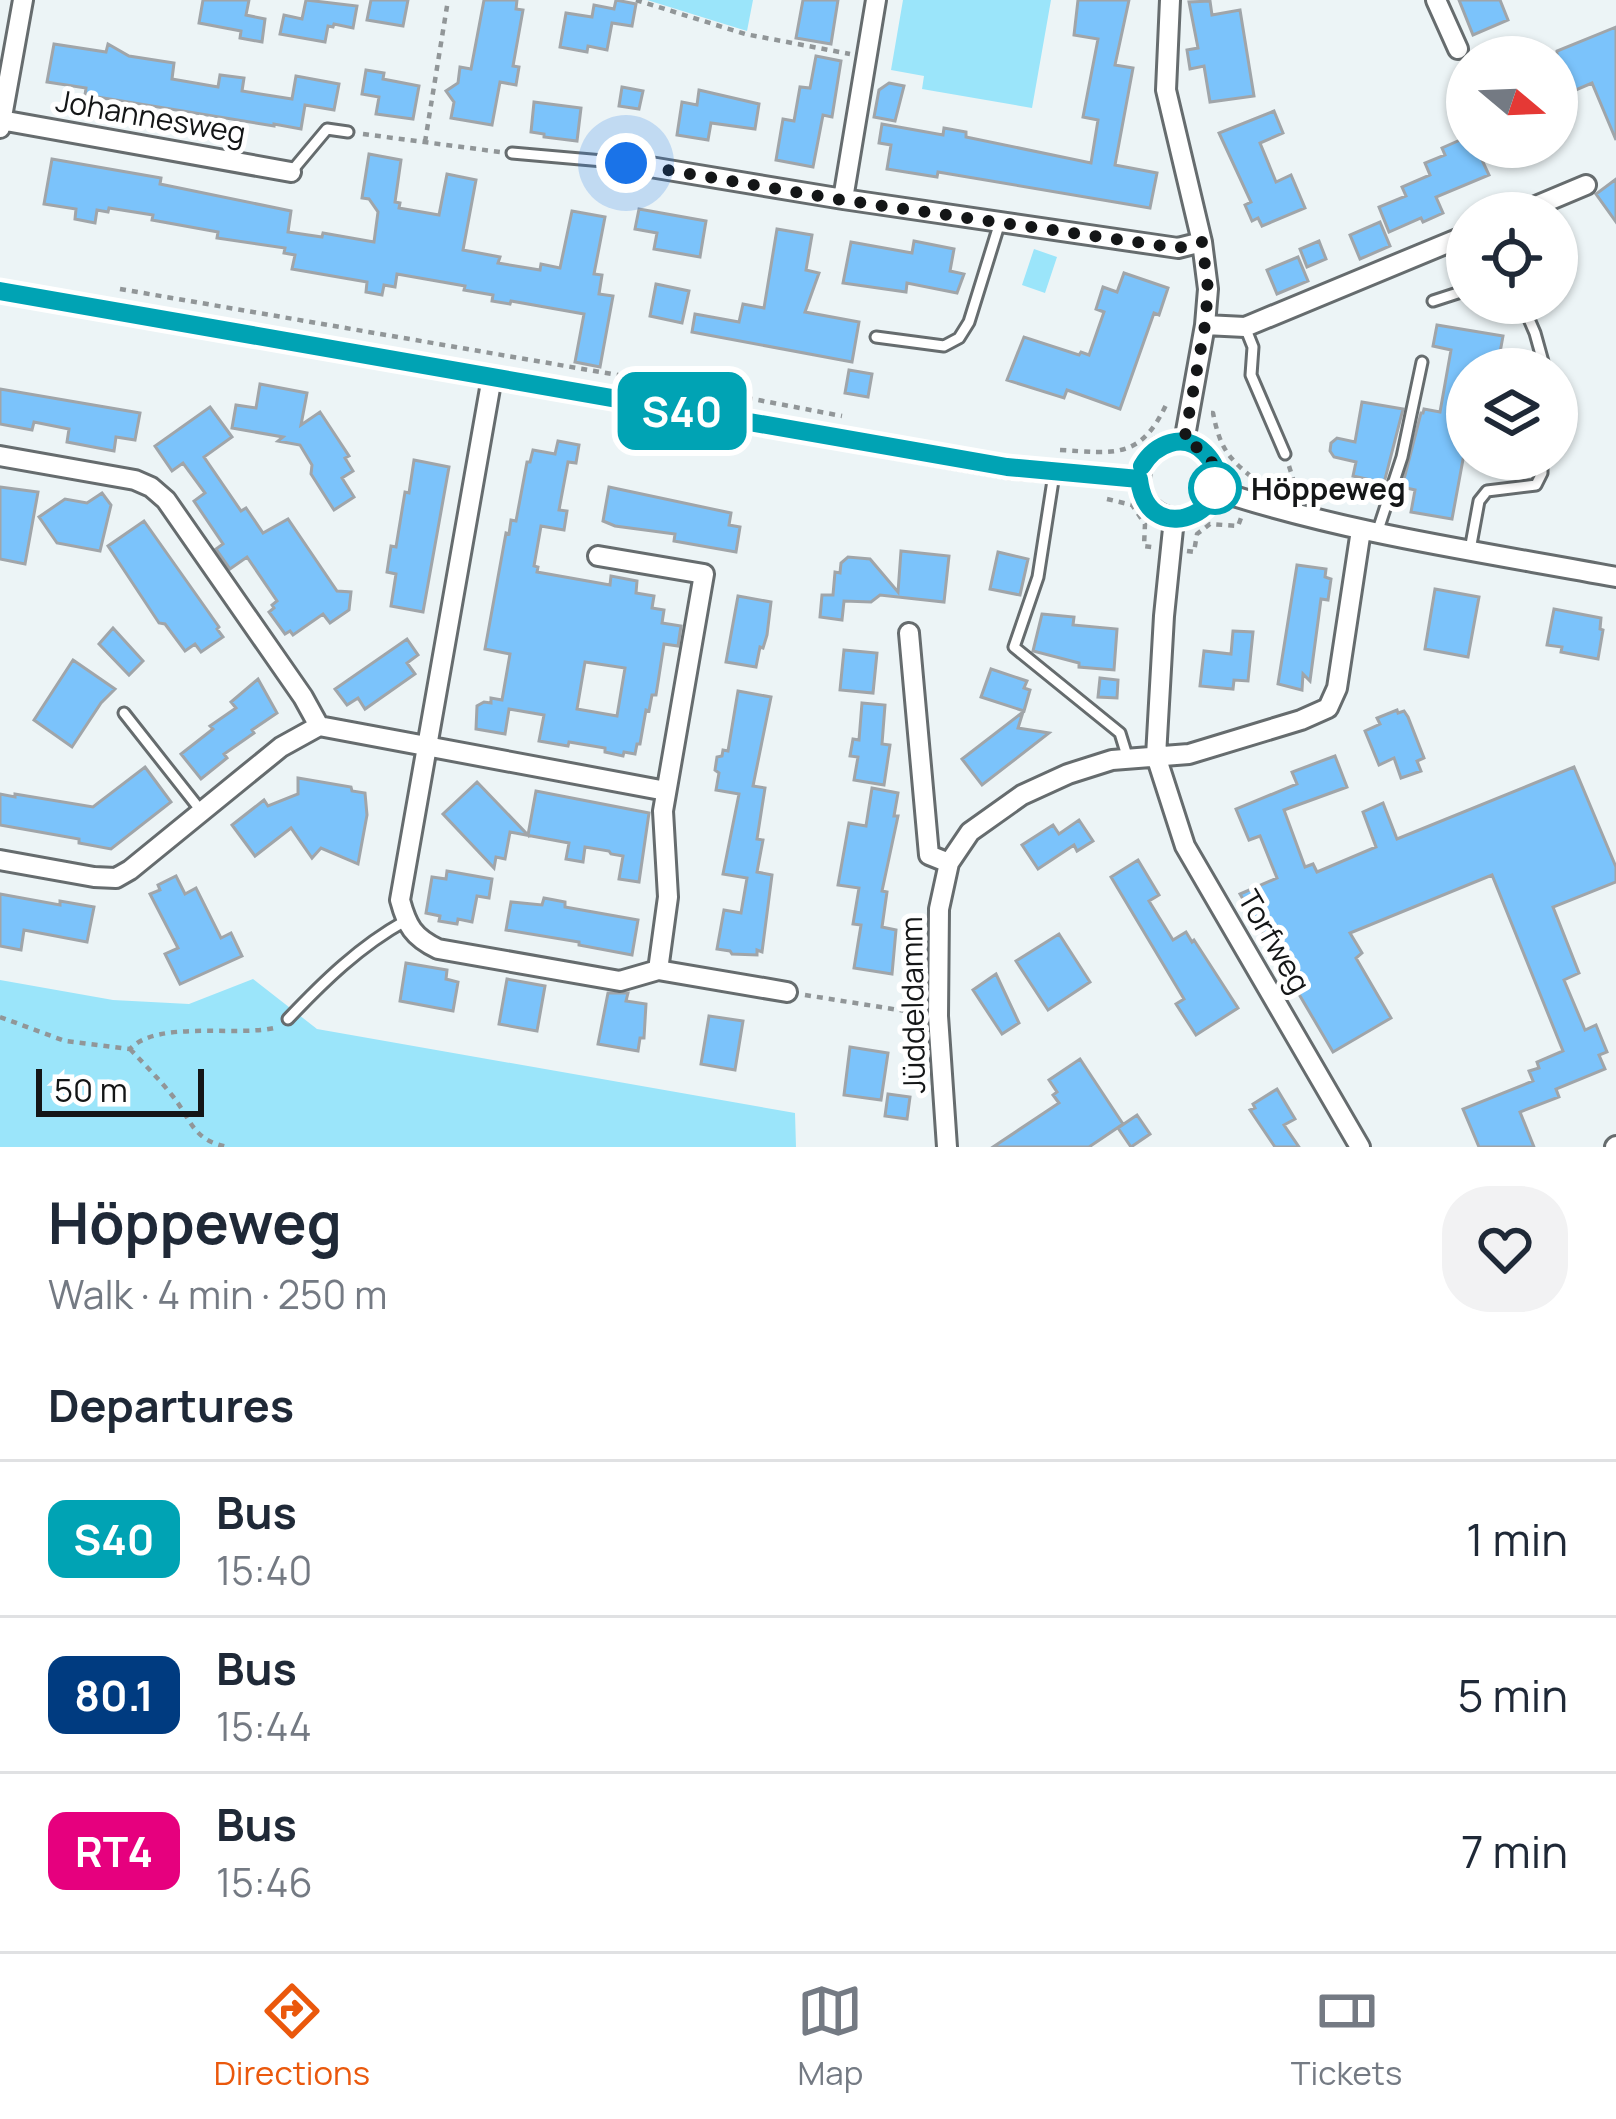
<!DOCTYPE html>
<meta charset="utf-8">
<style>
:root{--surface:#fff;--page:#f2f2f3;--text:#1f2937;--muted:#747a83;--line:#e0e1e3;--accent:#ea580c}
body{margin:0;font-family:Manrope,sans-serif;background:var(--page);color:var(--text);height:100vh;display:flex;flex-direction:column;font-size:45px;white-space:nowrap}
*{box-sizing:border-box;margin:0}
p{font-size:39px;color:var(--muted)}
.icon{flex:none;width:66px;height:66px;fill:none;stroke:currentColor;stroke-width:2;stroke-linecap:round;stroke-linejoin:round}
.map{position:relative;height:1147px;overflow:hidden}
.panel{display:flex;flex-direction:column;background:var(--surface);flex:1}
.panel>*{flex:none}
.badge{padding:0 24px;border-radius:18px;font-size:42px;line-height:78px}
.needle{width:78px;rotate:109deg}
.tools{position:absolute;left:1446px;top:36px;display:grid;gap:24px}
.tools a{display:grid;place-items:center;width:132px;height:132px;border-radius:50%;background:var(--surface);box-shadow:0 3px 9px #0004;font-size:60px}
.scale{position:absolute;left:36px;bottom:30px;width:168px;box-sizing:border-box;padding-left:12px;border:6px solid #141617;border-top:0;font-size:33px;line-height:42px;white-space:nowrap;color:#141617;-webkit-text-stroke:9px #fff;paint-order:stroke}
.you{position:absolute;width:60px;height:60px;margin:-30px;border:9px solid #fff;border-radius:50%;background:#1a73e8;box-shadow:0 0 0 18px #1a73e833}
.map>.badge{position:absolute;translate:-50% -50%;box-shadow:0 0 0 6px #fff}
h2{padding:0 48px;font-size:45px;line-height:108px}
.round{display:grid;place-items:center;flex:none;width:126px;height:126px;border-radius:48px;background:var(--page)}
.overview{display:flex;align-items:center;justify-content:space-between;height:204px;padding:0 48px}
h1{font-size:57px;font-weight:700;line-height:90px}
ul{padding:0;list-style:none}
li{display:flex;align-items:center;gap:36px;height:156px;padding:0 48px;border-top:3px solid var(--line)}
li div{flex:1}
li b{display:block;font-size:45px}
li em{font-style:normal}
li .badge{min-width:132px;font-weight:700;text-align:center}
.menu{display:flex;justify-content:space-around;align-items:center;height:168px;border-top:3px solid var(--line);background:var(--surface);font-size:33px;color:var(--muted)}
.menu a{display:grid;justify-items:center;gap:6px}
.menu .selected{color:var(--accent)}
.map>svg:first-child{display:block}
.green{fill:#9be5fa}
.building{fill:#7bc3fb;stroke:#a0a5a9;stroke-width:3;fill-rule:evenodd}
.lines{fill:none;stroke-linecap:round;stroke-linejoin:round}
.lane-casing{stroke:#666c6e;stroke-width:15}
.street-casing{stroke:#666c6e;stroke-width:24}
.path{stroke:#919698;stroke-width:4.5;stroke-dasharray:6 6;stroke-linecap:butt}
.lane{stroke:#fff;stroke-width:9}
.street{stroke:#fff;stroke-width:18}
.line-casing{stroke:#fff;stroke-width:27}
.line{stroke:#00a3b4;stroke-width:18}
.walk{stroke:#141617;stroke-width:12;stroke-dasharray:0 21.6}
.stop-dot{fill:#fff;stroke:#00a3b4;stroke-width:6}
.labels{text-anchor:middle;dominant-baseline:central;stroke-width:10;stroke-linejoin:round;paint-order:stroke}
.street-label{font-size:30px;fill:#141617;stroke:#fff}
.stop-label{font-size:30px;font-weight:bold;fill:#141617;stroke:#fff;text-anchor:start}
</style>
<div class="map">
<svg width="1616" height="1147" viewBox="0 0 1616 1147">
<rect width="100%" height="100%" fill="#ecf4f6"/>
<path class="green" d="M647,0H753L747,31Z
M903,0H1051L1032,108L922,89L924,76L891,70Z
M1034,249L1057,257L1045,293L1022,285Z
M253,979L317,1029L795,1113L796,1147H0V980L113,1000L189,1004Z"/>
<path class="building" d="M203,0H249L246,15L265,19L262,42L240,38L241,31L199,23Z
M306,0L357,6L353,28L334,24L333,27L328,26L325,42L280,34L284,15L302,19Z
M371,0H408L403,26L367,20Z
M484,0H517L516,9L523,10L513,66L519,67L516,85L500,82L492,125L451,118L454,102L446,91L458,83L460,67L471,69Z
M616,0L636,4L632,26L612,23L607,50L588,46L587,52L560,47L566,13L592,17L594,5L614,9Z
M803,0H838L831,44L796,38Z
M1078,0H1129L1115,65L1133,68L1115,165L1157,173L1150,208L938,172L937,177L887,169L891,145L879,143L882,124L943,135L944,128L966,132V137L1091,163L1098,120L1083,117L1098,39L1074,35Z
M1459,0H1500L1508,20L1473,35Z
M1210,1L1212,15L1240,10L1254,96L1210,102L1204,66L1190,69L1187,50L1198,48L1189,2Z
M1616,27V140L1592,83L1557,98V51Z
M54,44L106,52L108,44L129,56L174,63L172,79L218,87L220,75L244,78L242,91L292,99L296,76L339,84L334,110L305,105L301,129L274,124V126L85,95L86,88L47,82Z
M816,56L841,61L832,117L823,115L813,167L776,160L783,119L794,121L800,87L810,88Z
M366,70L384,73L383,79L419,86L413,119L376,114L379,97L362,94Z
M889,83L904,86L895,121L874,117L879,90Z
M622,87L643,91L639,109L619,106Z
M699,90L759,104L755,129L711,123L708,140L677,135L682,102L697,105Z
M534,102L581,108L577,141L544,137V134L531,132Z
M1274,111L1283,133L1260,143L1276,182L1291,175L1305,208L1262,226L1258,218L1252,221L1245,205L1251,202L1219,133Z
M1467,137V147H1476L1489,175L1436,197L1443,213L1423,222L1421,218L1389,232L1379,207L1406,196L1402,187L1430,175L1425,163L1445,155L1442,148Z
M369,154L401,160L395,202L400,203L399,208L439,215L447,174L476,180L463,250L500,257L498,263L540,270L541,264L560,268L572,211L605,217L594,274L602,275L599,294L613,296L600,367L575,362L584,314L511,301L510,304L492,301L493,295L464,290L465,286L397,274L395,287L384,285L382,295L366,292L367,282L292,269L295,255L284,253L285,248L217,238L218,232L152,220L153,215L109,208L108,212L97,210L95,223L75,219L76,209L44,204L52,159L161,178L160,184L291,211L288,232L322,237L323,233L374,242L378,212L369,199L362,198Z
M1616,179V222L1596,194Z
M639,209L706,221L700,257L654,249L657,233L635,229Z
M1380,222L1390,246L1360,259L1350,235Z
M777,229L812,235L806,270L819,273L805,312L859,322L852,362L692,332L695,314L739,322L743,304L764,308Z
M914,241L954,249L950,271L964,274L957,293L907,283L906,292L843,283L851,242L912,253Z
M1319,241L1326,259L1307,267L1300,249Z
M1298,257L1308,281L1277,294L1267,270Z
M1124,273L1168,288L1159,315L1154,313L1120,409L1067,390L1064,398L1007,380L1024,337L1079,355L1081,352L1089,355L1104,312L1096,309L1103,287L1117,292Z
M656,284L689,291L682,323L650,316Z
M1437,325L1503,336L1497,369H1467V454H1464L1452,519L1411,512L1415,490L1402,487L1421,413H1423L1424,409L1440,412L1451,350L1433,346Z
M849,370L872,374L868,397L845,393Z
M260,384L307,393L301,425L320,412L349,456L345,458L353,471L342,478L354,497L334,510L311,474L312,465L300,445L278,441L283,437L232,428L236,405L256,408Z
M0,389L140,413L135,440L116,437L114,451L67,442L69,429L34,422L32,430L0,424Z
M1362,402L1403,409L1384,483L1353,476L1356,462L1334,457L1330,451L1331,443L1337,438L1355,442Z
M210,407L232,437L204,457L241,511L246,508L263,533L288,519L337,591L351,592L349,610L330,623L323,614L293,635L290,631L285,634L269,612L274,608L272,605L277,601L247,557L230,569L216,549L223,544L194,501L205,493L183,463L172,471L155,446Z
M558,441L579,445L576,463L568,462L559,510L567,511L564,530L541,526L534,566L538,567L537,572L610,585L611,576L637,581L636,593L654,596L652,608L664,610L662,623L681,626L678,646L664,644L656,695H652L649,711L646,710L640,744H637L635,754L624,752L623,756L605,752V748L569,742L568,746L539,741L544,715L509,709L505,734L476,729L477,706L484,702L491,703V698L502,700L510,654L485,649L506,533L509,534L511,520L516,521L527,462H530L533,450L555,454ZM585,662L625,668L617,716L577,709Z
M414,460L449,467L423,612L391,606L396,574L387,572L391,546L396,547L405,492L409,493Z
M0,487L38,492L25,564L0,559Z
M609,487L731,513L729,525L740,527L736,552L674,541L675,534L615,526L603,521Z
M102,493L111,505L100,551L57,543L39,517L65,499L87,503Z
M144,521L219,627L217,629L223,637L201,652L195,644L185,651L165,624L159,623L108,546Z
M901,551L949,556L944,602L880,595L871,602L844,601L842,620L820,617L822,595H833L835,572L840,573L841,563L848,557L870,559L898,592Z
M998,552L1028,559L1020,595L990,589Z
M1297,565L1326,569L1325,577L1331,579L1328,600L1321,599L1310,681L1303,674L1302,690L1278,684Z
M1435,589L1479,597L1468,657L1425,649Z
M738,596L771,602L767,635L763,648L760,647L756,667L726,662Z
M1554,609L1601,618L1600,629L1603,630L1598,659L1561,652L1562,647L1547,645Z
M1042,614L1074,617L1073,625L1117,629L1114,670L1079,667V663L1033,651Z
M113,628L143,661L129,675L99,644Z
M1233,631L1253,632L1248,681L1234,680L1233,689L1200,686L1204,651L1231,654Z
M407,639L418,655L407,663L415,674L365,709L358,698L347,705L335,689Z
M844,650L877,653L873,693L840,690Z
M73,660L115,689L101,703L72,747L34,720Z
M991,669L1027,681L1024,688L1030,690L1024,711L981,697Z
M1100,678L1118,680L1117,698L1098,697Z
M258,679L277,713L252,730L254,733L224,754L227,758L201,779L181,754L213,729L210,726L236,708L231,702Z
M738,691L771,697L753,786L765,788L757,839L763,840L757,872L772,875L762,952L757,950V955L732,954L730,951L717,949L724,910L741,913L747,878L723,874L739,794L716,790L719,773L715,770L717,757L722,756L723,750L728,751Z
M862,703L885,705L882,744L890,745L884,785L854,780L858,757L850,756L853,739L859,740Z
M1397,710L1398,713L1404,711L1408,717L1424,758L1417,761L1421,771L1401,778L1394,758L1379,765L1365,731L1380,724L1377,718Z
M1023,712L1018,728L1049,733L982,785L962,759Z
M1335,756L1347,787L1284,810L1305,867L1313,864L1317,872L1376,847L1363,812L1383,803L1397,839L1574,767L1616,867V882L1553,907L1579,973L1564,980L1585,1030L1596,1025L1607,1052L1599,1055L1605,1069L1556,1089L1559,1097L1520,1112L1534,1147H1479L1463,1109L1533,1081L1529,1071L1539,1068L1537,1062L1563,1051L1492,875L1350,933L1362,953L1356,958L1391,1018L1333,1052L1240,894L1277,878L1260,836L1249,840L1236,809L1297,784L1292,772Z
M145,767L171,802L111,849L79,843V839L0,825V794L15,797V794L93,807Z
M298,778L351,787L352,791L365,793L367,815L358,864L321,848L312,858L291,828L255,856L232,825L264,800L268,806L298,794Z
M477,782L528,835L536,791L649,813L639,882L619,879L623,856L611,854L609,851L585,847L583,862L566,859L569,843L510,832L505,859L496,857L494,868L443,814Z
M872,788L898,793L894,816H898L882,891L887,892L882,927L896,930L892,974L854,968L861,925L853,924L859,888L838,885L849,823L866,826Z
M1079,820L1093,841L1077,851L1074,845L1038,869L1022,845L1053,825L1059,834Z
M1138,860L1159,895L1149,901L1173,940L1186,932L1192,942L1194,940L1238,1008L1196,1035L1176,1004L1184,999L1111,877Z
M447,871L492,879L489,898L477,896L472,922L458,919L457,924L439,921L440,916L426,913L432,877L446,879Z
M176,876L185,894L196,888L221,938L231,933L242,956L180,984L165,954L178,948L150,894L160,890L158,885Z
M0,894L60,905V901L94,907L87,942L24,930L21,950L0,946Z
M544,898L565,902V907L638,920L632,955L579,945V942L506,930L511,902L542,905Z
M1059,934L1090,982L1048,1010L1016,961Z
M406,963L447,970L446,979L458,982L453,1011L400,1001Z
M996,974L1019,1023L1002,1034L973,990Z
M507,979L545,986L537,1031L499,1024Z
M608,993H628L626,1001L646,1004L644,1038H640L638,1051L598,1044Z
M709,1016L743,1021L735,1070L701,1064Z
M850,1047L888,1053L881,1100L844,1095Z
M1080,1059L1123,1124L1089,1147H993L1059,1103L1053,1095L1057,1092L1049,1080Z
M1277,1089L1295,1119L1284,1125L1299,1147H1275L1250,1110L1255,1108L1253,1104Z
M888,1094L910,1097L907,1119L885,1116Z
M1137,1115L1150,1134L1131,1147L1118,1128Z"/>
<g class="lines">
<g class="lane-casing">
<path id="lane" d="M512,153L626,163
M291,172L327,129L348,132
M1433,301L1467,290
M1522,303L1535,333L1545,369
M1245,327L1253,347L1251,375L1285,454
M876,337L944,346L959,338L969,322L1000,222
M1054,474L1038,577L1014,647L1120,733L1128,759
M1377,533L1402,457L1422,362
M1470,550L1479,501L1487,491L1536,485L1542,473V459
M124,713L202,812
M288,1019C324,981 360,946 405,921"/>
</g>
<g class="street-casing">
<path id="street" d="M1170,0L1166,90L1202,242L1208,289L1205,325L1184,442
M1436,0L1458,49
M1,120L291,172
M0,128L23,0
M626,163L843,199L1178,248L1202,242
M843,199L876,0
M1519,213L1586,185
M0,291L1007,468L1139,479
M1205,325L1245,327L1467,235
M492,377L400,900C407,926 413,937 438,949L620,981L658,970L787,992
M1140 480a38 38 0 1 1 76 0a38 38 0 1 1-76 0Z
M0,456L135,480L151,487L166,500L303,697L319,726L666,791
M1215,490C1345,533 1482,552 1616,577
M1174,519L1164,616L1156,756L1185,846L1360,1147
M598,556L704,574L663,811L668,897L658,970
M909,633L929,855L949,863
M0,860L94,877L116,878L130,870L281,747L319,726
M947,1147L938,1016L939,909L949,863L970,832L1022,795L1068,774L1112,760L1189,754L1301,720L1328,708L1337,688L1361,530
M1615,1147L1616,1146"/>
</g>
<path class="path" d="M636,0L745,34L850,54
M363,134L500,152
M425,142L448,0
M120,289L716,392L842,416
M1211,413H1213C1220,448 1228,458 1254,479
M1060,450C1114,453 1140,460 1166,405L1170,406
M1289,466L1294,482L1292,490
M1107,499L1132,505L1145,524L1144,546L1152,547
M1187,551L1194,552L1197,534L1210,524L1238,526L1241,518
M805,995L918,1013
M0,1017L65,1041L130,1049C158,1019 238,1038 278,1027
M130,1049C144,1064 158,1078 171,1094C192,1119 191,1140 228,1147"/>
<use href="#lane" class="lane"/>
<use href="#street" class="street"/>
</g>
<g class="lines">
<g class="line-casing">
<path id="line" d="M0,291L1007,467L1139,479C1148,558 1253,503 1205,453C1184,431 1155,444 1142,466"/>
</g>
<use href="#line" class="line"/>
<path class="walk" d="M626,163L842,200L1178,248L1202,242L1208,289L1205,325L1184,442C1210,450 1219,468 1215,488"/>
</g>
<circle class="stop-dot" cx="1215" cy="488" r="24"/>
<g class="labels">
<g class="street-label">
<text transform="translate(151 116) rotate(10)">Johannesweg</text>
<text transform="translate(1275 941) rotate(60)">Torfweg</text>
<text transform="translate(912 1005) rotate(-91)">Jüddeldamm</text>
</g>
<g class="stop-label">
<text x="1251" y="488">Höppeweg</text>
</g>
</g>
</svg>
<div class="tools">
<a><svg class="needle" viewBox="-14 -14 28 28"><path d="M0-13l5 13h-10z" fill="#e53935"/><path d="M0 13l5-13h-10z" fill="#747a83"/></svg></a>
<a><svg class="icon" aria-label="locate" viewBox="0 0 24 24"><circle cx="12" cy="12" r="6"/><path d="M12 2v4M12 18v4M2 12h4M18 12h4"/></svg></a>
<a><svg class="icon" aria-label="layers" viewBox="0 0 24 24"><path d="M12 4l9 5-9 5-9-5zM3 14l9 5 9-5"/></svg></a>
</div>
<div class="scale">50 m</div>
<div class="you" style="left:626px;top:163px"></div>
<b class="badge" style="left:682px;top:411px;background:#00a3b4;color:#fff">S40</b>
</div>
<section class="panel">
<div class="overview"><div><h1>Höppeweg</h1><p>Walk · 4 min · 250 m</p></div><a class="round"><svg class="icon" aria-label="heart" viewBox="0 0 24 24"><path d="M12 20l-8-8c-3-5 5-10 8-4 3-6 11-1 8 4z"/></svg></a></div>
<h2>Departures</h2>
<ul>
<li><span class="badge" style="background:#00a3b4;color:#fff">S40</span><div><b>Bus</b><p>15:40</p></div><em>1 min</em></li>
<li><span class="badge" style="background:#003b80;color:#fff">80.1</span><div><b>Bus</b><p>15:44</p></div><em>5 min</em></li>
<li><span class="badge" style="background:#e6007e;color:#fff">RT4</span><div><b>Bus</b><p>15:46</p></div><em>7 min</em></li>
</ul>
</section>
<nav class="menu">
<a class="selected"><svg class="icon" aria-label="directions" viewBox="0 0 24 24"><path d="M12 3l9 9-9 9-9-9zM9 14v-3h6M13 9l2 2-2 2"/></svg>Directions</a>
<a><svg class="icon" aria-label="map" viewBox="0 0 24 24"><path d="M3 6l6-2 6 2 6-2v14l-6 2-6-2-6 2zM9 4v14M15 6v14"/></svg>Map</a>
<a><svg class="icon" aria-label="tickets" viewBox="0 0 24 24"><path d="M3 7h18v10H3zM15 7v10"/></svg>Tickets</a>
</nav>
